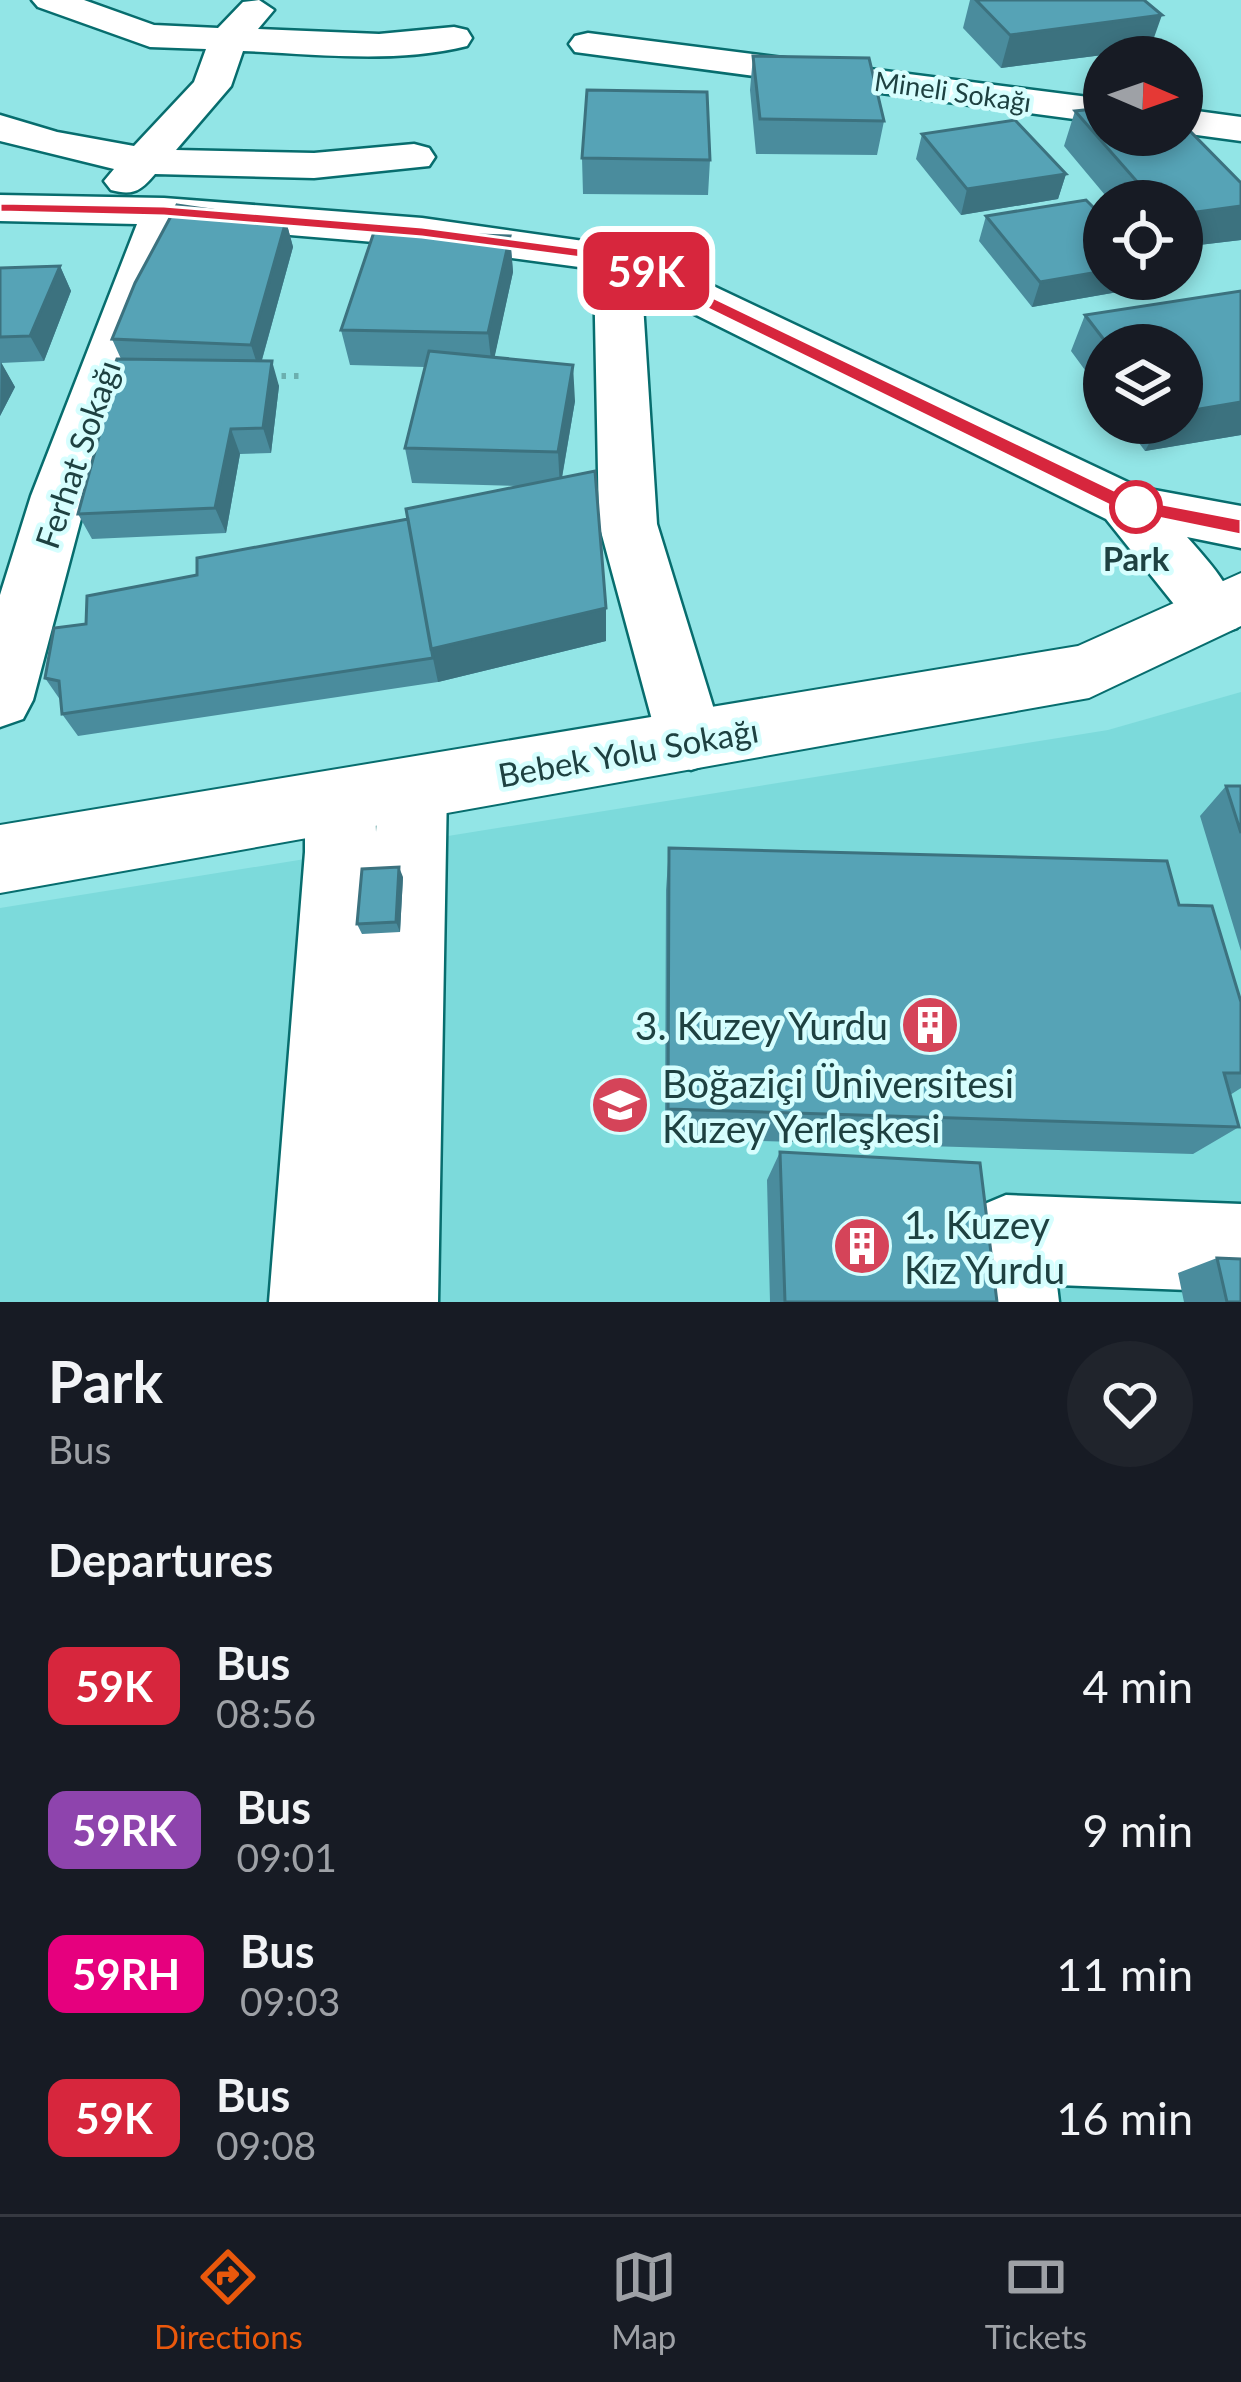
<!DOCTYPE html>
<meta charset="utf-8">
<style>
:root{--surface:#171b24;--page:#20242c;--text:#f1f3f6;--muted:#9ea1a6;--line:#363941;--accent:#ea580c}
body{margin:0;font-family:Lato,sans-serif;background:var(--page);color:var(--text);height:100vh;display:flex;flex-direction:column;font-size:45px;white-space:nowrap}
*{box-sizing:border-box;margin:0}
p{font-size:39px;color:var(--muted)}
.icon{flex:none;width:66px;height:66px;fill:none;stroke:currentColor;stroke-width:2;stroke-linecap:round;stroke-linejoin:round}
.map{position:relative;height:1302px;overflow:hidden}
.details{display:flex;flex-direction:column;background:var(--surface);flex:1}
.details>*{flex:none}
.badge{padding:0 24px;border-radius:18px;font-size:42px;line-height:78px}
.needle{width:78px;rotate:92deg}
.tools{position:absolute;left:1083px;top:36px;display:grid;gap:24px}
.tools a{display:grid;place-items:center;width:120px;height:120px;border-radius:50%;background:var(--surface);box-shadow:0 6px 18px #0003;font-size:60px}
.map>.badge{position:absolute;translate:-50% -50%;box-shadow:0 0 0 6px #fff}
h2{padding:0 48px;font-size:45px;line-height:108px}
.round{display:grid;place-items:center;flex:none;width:126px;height:126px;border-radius:63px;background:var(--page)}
.overview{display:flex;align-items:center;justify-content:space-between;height:204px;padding:0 48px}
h1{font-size:57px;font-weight:700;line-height:90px}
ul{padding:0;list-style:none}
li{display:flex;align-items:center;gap:36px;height:144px;padding:0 48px}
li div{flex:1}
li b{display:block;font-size:45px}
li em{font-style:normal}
li .badge{min-width:132px;font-weight:700;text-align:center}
.tabs{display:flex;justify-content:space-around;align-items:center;height:168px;border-top:3px solid var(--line);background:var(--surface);font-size:33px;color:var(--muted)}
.tabs a{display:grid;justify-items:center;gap:6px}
.tabs .current{color:var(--accent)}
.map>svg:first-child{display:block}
.built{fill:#7cdadb}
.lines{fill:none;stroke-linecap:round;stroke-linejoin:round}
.minor-casing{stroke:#076d6e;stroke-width:5}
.major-casing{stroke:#076d6e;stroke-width:4}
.path{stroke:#6cafaf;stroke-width:6;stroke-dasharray:4.5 8;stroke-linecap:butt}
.minor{fill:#fff;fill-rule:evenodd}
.major{fill:#fff;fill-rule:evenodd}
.wall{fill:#4a8c9d}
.shaded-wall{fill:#3c727f}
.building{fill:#56a3b6;stroke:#3c727f;stroke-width:3}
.line{fill:#d7263d;stroke:#fff;stroke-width:3}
.stop-dot{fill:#fff;stroke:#d7263d;stroke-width:6}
.labels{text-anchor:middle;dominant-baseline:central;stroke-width:9;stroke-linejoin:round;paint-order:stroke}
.far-street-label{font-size:27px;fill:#1e4141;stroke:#d6fefe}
.street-label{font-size:33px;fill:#1e4141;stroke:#d6fefe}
.stop-label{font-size:33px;font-weight:bold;fill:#1e4141;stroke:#d6fefe}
.near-poi-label{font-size:39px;fill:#1e4141;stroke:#d6fefe;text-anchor:start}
</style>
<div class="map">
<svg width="1241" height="1302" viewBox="0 0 1241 1302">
<rect width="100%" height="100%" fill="#92e5e6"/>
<path class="built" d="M1241,692V1302H0V908L1108,730Z"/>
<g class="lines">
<g class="minor-casing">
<path id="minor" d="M32,0H84L154,25L218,28L243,2L259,0L274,10L258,29L379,34L454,27L467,30L472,38L467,46C395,64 317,54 243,51L231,86L176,150L314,153L414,144L429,148L435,157L429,166L314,178L155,174C141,191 133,196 111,190L104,181L114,169L0,141V115L57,132L134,146L194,82L206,49L150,47L38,7Z
M588,33L1104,99V123L575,52L569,44L575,36Z
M1182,109L1241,117V141L1182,133Z
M0,195L164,198L422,218L633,248L1138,487L1241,506V548L1187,537C1208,561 1241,594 1237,628L1215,635L1193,628L1106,519L642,288L657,524L724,742L715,762L691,770L667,762L658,742L599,524L594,269L422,246L181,226L87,496L33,700L23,719L0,727V595L31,496L137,224L0,221Z
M413,758L437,767L447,788L438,1302H269L305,852V800L315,778L340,770L365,778L375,800L376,832L379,788L389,767Z
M1006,1195L1241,1204V1292L1057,1285L1059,1302H969L962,1239L975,1208Z"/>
</g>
<g class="major-casing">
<path id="major" d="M1241,573V626L1089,698L0,893V825L1078,646Z"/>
</g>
<path class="path" d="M269,376H300"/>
<use href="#minor" class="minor"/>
<use href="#major" class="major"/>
</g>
<path class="wall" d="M970,0H1144L1150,49L1001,68L963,28Z
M753,56L884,121L877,155L756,154L750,90Z
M1075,111L1241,183V240L1182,247V201H1110L1064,146Z
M922,134L1066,174L1058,199L961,215L916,159Z
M582,158L710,160L708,195L583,194Z
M986,216L1104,279H1140L1135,289L1032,307L979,241Z
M286,221L293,247L262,360L279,386L271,453L240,454L226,533L92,539L78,514L96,448L88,433L121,359L112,339Z
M510,236L513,272L494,358L575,401L562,478L606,641L438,682L78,736L62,714L61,701L45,678L86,624L197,575L408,519L518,486L412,483L405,448L425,367L350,365L341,330Z
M60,266L71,291L44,361L1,363L15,387L0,416V268Z
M1241,291V435L1145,451L1124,423H1182V345H1104V396L1071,351L1085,315Z
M1226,786H1241V951L1200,816Z
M669,848L1179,905L1241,1002V1088L1230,1095L1239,1127L1193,1154L665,1138L666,890Z
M403,877L400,932L362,934L357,924Z
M780,1152L997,1302H770L767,1180Z
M1217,1258L1241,1302H1184L1178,1273Z"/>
<path class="shaded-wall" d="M1162,15L1150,49L1001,68L1010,35Z
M1066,174L1058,199L961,215L967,189Z
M1241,206V240L1182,247V214Z
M286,221L293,247L259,370L251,345Z
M510,236L513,272L492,369L488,333Z
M60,266L71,291L44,361L30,336Z
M1104,271V279H1140L1135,289L1032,307L1040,282Z
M272,361L279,386L271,453L263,428Z
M1,362L15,387L0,416Z
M573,365L575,401L560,488L558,452Z
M1241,402V435L1145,451L1160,423H1182V412Z
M231,429L240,454L226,533L215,508Z
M606,608V641L438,682L431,649Z
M399,867L403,877L400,932L396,922Z"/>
<path class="building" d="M976,0H1144L1162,15L1010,35Z
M753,56L869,58L884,121L760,119Z
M587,90L707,92L710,160L582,158Z
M1104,108V135H1182V123L1241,183V206L1182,214V201H1154L1075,111Z
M1015,120L1066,174L967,189L922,134Z
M1086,200L1104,218V271L1040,282L986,216Z
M177,205L286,221L251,345L112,339L135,283Z
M374,232L510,236L488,333L341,330Z
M60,266L30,336L0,337V268Z
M1241,291V402L1182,412V345H1108L1085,315Z
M429,351L573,365L558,452L405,448Z
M117,359L272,361L263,428L231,429L215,508L78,514L100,433H88Z
M595,471L606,608L431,649L406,509Z
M408,519L433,658L62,714L59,681L45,678L54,628L86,624L87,596L197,575V558Z
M1226,786H1241V833Z
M669,848L1167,861L1179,905L1212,906L1241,1002V1073H1224L1239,1127L668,1109Z
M399,867L396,922L357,924L362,869Z
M780,1152L980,1163L997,1302H785Z
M1217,1258L1241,1259V1302H1227Z"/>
<path class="line" d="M0,203L164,206L422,227L623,254L1131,498L1241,519V535L1119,510L612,262L422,237L164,216L0,212Z"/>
<defs>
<g id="building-disc" transform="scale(3)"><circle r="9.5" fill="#d54459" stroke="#d6fefe"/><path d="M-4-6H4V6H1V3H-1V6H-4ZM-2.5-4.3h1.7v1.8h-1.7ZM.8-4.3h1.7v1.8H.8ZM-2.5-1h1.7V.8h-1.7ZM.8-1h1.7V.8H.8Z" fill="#fff"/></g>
<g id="university-disc" transform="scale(3)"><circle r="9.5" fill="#d54459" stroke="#d6fefe"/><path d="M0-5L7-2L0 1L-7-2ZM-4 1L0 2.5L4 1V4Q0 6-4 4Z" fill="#fff"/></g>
</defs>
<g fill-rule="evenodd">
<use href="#building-disc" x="930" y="1025"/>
<use href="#university-disc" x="620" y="1105"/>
<use href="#building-disc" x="862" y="1246"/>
</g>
<circle class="stop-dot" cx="1136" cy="507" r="24"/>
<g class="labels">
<g class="far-street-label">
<text transform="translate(953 91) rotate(8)">Mineli Sokağı</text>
</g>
<g class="street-label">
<text transform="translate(77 454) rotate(-71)">Ferhat Sokağı</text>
<text transform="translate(628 752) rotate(-10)">Bebek Yolu Sokağı</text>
</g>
<g class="stop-label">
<text x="1136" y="558">Park</text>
</g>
<g class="near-poi-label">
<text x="888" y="1025" text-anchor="end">3. Kuzey Yurdu</text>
<text x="662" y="1083">Boğaziçi Üniversitesi<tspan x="662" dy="45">Kuzey Yerleşkesi</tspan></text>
<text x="904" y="1224">1. Kuzey<tspan x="904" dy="45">Kız Yurdu</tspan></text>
</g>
</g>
</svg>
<div class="tools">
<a><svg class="needle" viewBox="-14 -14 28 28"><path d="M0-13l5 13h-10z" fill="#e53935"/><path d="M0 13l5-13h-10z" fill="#9ea1a6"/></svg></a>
<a><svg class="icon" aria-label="locate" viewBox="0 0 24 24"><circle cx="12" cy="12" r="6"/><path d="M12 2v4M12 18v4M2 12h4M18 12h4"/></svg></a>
<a><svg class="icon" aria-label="layers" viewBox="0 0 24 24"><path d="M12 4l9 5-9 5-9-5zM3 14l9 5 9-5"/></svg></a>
</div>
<b class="badge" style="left:646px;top:271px;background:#d7263d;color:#fff">59K</b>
</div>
<section class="details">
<div class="overview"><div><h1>Park</h1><p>Bus</p></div><a class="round"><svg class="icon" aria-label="heart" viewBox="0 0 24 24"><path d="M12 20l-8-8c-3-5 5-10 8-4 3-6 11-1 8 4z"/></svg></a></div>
<h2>Departures</h2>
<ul>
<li><span class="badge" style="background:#d7263d;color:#fff">59K</span><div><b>Bus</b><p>08:56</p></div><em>4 min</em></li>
<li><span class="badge" style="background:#8e44ad;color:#fff">59RK</span><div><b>Bus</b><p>09:01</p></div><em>9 min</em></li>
<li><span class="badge" style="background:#e6007e;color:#fff">59RH</span><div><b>Bus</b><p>09:03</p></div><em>11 min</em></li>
<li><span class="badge" style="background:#d7263d;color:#fff">59K</span><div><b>Bus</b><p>09:08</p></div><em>16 min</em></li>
</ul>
</section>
<nav class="tabs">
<a class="current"><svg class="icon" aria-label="directions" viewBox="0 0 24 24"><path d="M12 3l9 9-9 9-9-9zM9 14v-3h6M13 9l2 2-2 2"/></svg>Directions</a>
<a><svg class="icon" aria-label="map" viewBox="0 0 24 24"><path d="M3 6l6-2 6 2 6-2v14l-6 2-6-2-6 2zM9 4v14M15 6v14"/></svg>Map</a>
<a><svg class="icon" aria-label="tickets" viewBox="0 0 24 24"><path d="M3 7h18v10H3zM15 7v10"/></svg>Tickets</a>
</nav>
